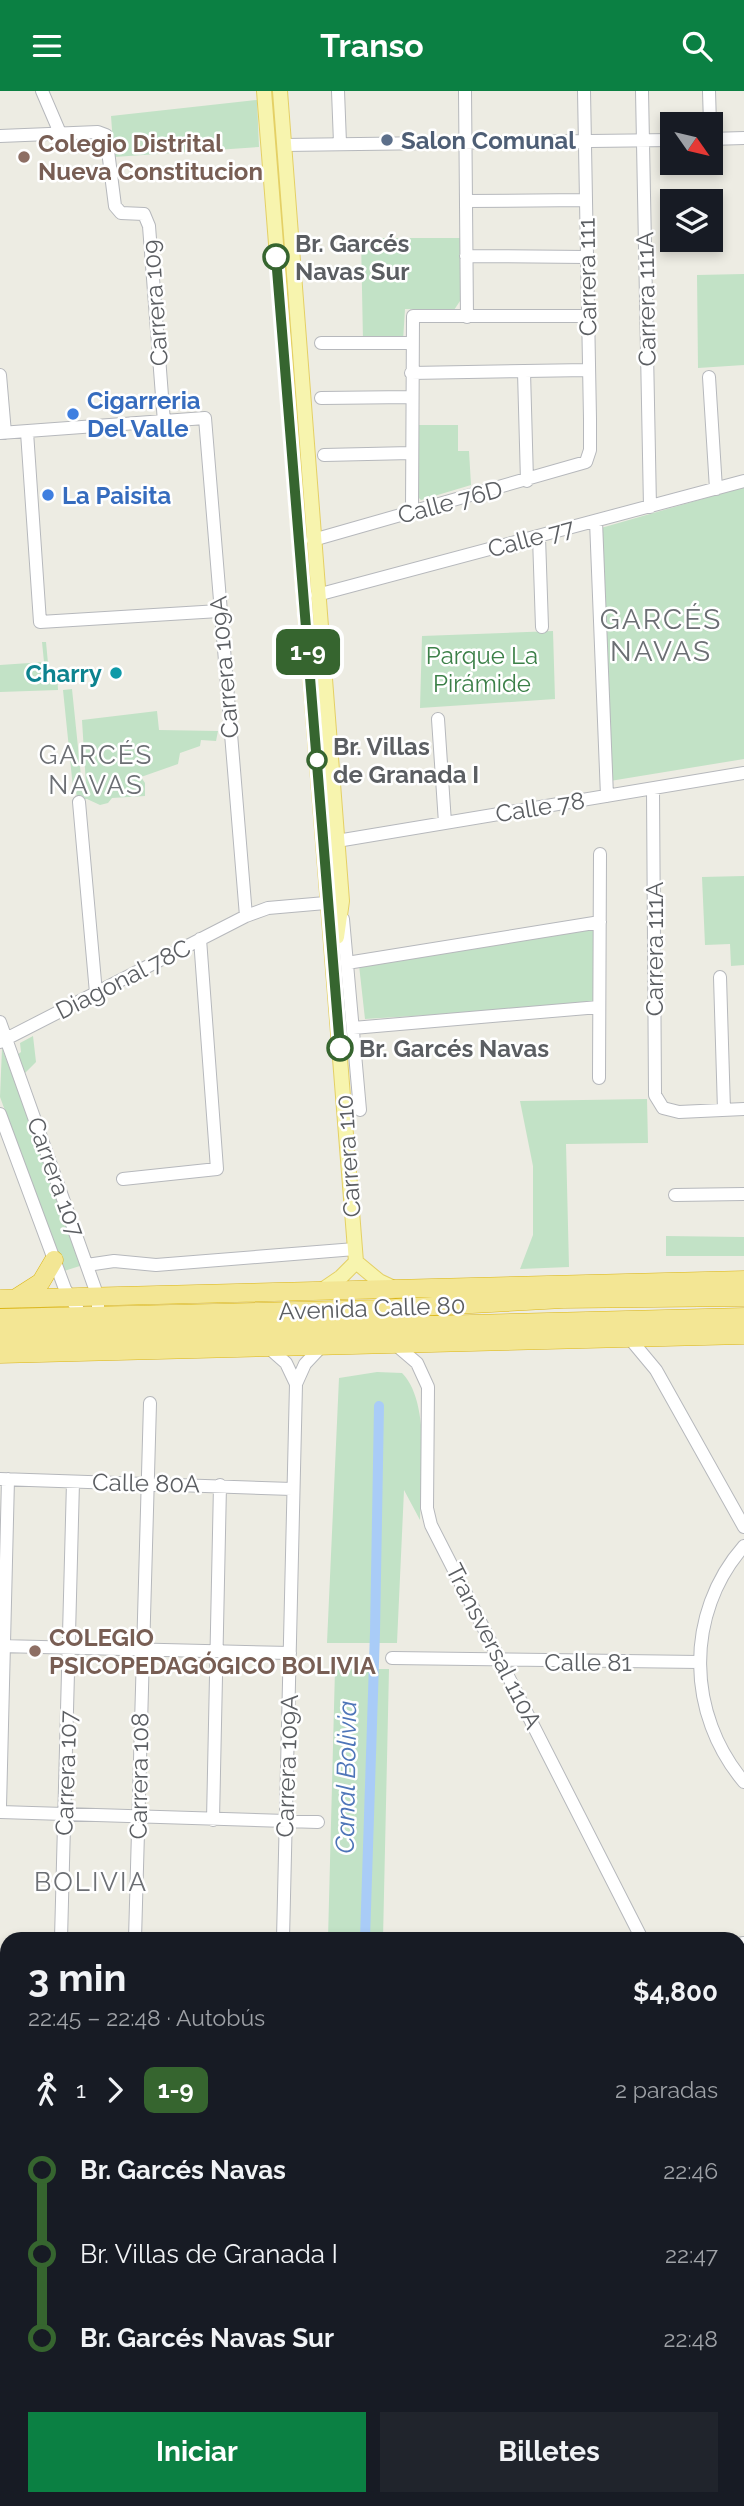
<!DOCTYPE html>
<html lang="es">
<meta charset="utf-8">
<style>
:root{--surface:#171b24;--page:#20242c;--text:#f1f3f6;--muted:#9ea1a6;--accent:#0b8043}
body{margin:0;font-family:Raleway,sans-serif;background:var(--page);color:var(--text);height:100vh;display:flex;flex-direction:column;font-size:26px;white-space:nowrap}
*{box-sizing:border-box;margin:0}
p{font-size:23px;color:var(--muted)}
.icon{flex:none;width:38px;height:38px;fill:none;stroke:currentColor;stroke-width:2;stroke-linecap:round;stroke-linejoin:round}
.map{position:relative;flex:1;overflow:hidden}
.details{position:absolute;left:0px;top:1841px;width:746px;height:574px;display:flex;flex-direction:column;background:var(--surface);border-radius:21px 21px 0 0;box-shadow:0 4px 10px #0003}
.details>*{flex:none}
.badge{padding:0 14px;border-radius:10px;font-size:24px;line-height:46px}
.needle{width:46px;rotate:124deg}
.tools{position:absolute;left:660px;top:21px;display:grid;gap:14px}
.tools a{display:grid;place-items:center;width:63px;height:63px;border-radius:0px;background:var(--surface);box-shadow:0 4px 10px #0003;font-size:35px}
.map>.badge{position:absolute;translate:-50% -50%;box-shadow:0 0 0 4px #fff}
.legs{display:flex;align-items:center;gap:10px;height:77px;padding:0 28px;font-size:23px}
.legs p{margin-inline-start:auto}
.headline{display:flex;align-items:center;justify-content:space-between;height:119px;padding:0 28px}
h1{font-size:38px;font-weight:700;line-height:52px}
.action{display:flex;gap:14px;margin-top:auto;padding:14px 28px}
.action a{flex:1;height:80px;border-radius:0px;background:var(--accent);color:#fff;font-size:28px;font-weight:700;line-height:80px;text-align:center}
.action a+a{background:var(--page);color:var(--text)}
ul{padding:0 28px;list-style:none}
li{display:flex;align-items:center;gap:24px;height:84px;font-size:26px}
li i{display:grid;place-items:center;width:10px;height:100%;margin:0 9px;background:currentColor}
li i::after{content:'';width:18px;height:18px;margin:-9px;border:5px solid;border-radius:50%;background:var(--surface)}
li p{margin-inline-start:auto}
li:first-child i{background:linear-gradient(#0000 50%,currentColor 0)}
li:last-child i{background:linear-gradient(currentColor 50%,#0000 0)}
header{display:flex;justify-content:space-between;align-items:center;height:91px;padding:0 28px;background:var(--accent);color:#fff;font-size:32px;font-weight:700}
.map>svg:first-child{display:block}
.education{fill:#dcdbd2}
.green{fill:#c2e2c6}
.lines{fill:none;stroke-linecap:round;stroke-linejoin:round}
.canal{stroke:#a9ccf7;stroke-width:10}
.minor-casing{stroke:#b6b8bc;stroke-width:14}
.major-casing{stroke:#e4d065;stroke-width:16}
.highway-casing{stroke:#dbb515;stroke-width:19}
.minor{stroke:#fff;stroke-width:12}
.major{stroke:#f7f4ae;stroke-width:14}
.highway{stroke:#f3e694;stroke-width:18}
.line-1-casing{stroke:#fff;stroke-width:16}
.line-1{stroke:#36652f;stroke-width:10}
.service-dot{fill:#5c6f8a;stroke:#fff;stroke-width:2.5}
.education-dot{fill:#8d6e63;stroke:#fff;stroke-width:2.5}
.stop-1-dot{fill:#fff;stroke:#36652f;stroke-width:3.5}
.shop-dot{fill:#3f7fe0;stroke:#fff;stroke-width:2.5}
.culture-dot{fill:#0f9aa8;stroke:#fff;stroke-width:2.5}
.labels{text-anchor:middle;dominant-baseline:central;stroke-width:5;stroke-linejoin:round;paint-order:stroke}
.service-label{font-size:24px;font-weight:bold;fill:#4e5e75;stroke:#fff;text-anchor:start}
.education-label{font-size:24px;font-weight:bold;fill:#785e54;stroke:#fff;text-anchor:start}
.stop-label{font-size:24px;font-weight:bold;fill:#5b5e62;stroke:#fff;text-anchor:start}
.street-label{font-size:24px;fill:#5b5e62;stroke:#fff}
.shop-label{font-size:24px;font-weight:bold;fill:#366cbe;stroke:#fff;text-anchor:start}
.park-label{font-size:24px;fill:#3c8048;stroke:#fff}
.culture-label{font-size:24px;font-weight:bold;fill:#0d838f;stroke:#fff;text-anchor:end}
.neighbourhood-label{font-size:26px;letter-spacing:2px;fill:#6c6f74;stroke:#fff}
.water-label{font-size:26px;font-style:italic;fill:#4e75b8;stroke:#fff}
.quarter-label{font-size:28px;letter-spacing:2px;fill:#6c6f74;stroke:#fff}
</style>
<header><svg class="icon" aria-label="menu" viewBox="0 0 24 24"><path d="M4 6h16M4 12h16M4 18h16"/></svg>Transo<svg class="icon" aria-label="search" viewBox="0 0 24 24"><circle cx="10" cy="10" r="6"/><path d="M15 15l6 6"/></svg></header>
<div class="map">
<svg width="744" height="2415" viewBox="0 0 744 2415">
<rect width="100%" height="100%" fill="#edece3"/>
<path class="education" d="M403,2408H636L633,2415H403Z"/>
<path class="green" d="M257,9L259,56L114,66L111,25Z
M361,147H460V210L454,219L405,218L403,250H363Z
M744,183V274L698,277L697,184Z
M416,334H458V360H469L471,394L421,409L416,404Z
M744,396V668L610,690L601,437Z
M553,540L555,608L420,617L422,545Z
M42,551H46L49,583L57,582L58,599L0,601V574L44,571Z
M72,598L82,695L86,694L82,629L157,620L159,639L218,640L216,650L201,649L200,655L180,662L178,673L141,686L145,692V705L112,707L108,712L100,714L87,708H77L76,699L73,697L63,599Z
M744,785V874L731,875L730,853L705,854L702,786Z
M587,837L594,840L596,847L594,911L588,914L365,928L359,874Z
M33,945L36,971L24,983L17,964L21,961L20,952Z
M2,957L83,1174L64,1180L0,1006Z
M647,1008L648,1052L566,1053L569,1176L520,1178L533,1144V1075L520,1010Z
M666,1145L744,1146V1165H666Z
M377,1281L402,1282C431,1311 421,1389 420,1429L404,1399L397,1552H327L339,1287Z
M335,1578H389L383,1848H328Z
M7,2151V2223L0,2224V2153Z
M738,2202H744V2363L739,2366Z
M204,2408H383V2415H207Z
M416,2408H461V2415H415Z"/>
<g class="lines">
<path class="canal" d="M365,1848L375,1541L379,1315
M291,2415V2408"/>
<g class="minor-casing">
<path id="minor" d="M42,0L60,42
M338,0L340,52
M465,0L467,226
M642,0L650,416
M709,0L710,33
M0,45L98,41L106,44L115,115L121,122L144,123L149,135L164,331
M710,48L744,47
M284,54L672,49
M466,110L585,109
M466,165L586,166
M321,252H411
M524,281L527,390
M411,282L588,279
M0,284L5,342
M709,286L716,398
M321,307L411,306
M27,341L40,531L219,520
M0,342L205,327L246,825
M324,364L411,362
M412,421L413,225H588
M596,430L607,705
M539,446L542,536
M313,449L586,371L590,359V328L584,0
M317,504L744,390
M438,628L445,732
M653,698L655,1004L663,1017L679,1021L744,1018
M79,711L96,902
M337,750L744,682
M343,828L360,1019
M347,872L600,831
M720,886L724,1019
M0,931L98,1206V1232
M353,937L599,916
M0,951L246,825L268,817L337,811
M599,987L600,763
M0,1023L65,1198L85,1230
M123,1088L217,1078L200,848
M675,1104L744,1103
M87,1174L114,1170L156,1174L355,1158
M631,1249L656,1279L744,1436
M396,1254L417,1272L428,1296L427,1417L431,1434L642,1848
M269,1257L286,1272L296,1293
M0,1388L292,1398
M744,1455C684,1523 687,1624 744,1691
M0,1555L290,1562
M392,1567L699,1571
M0,1716L8,1388
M0,1721L318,1731
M213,1729L220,1394
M61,1848L73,1391
M135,1848L150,1312
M283,1848L296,1293L305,1273L321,1256
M738,1853L744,1852
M0,1974L7,1987
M0,2020L7,2034
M738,2112L744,2111
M0,2134L7,2132
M738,2383L744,2380
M738,2403L744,2400
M195,2408L198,2415
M140,2415L173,2408
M393,2415V2408
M643,2415V2408
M675,2415L689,2408
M715,2415L729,2408"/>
</g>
<g class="major-casing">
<path id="major" d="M264,0L356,1171L379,1190L394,1197
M280,0L342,810L337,846
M319,1201L341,1186L356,1171"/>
</g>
<g class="highway-casing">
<path id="highway" d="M16,1207L41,1191L54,1169
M0,1208L744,1189
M0,1227L378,1218L563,1208L744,1206
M0,1245L744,1226
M0,1263L744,1244"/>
</g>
<use href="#minor" class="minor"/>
<use href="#major" class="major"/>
<use href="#highway" class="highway"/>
</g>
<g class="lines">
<g class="line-1-casing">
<path id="line-1" d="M276,166L340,957"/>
</g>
<use href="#line-1" class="line-1"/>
</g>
<circle class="service-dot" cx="387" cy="49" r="7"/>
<g class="education-dot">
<circle cx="24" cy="66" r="7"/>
<circle cx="35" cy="1560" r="7"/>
</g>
<g class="stop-1-dot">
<circle cx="276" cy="166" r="12"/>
<circle cx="317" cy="669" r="9"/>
<circle cx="340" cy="957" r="12"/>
</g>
<g class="shop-dot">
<circle cx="73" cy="323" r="7"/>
<circle cx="48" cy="404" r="7"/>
</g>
<circle class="culture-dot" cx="116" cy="582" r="7"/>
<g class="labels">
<g class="service-label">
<text x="401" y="49">Salon Comunal</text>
</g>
<g class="education-label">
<text x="38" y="52">Colegio Distrital<tspan x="38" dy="28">Nueva Constitucion</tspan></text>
<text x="49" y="1546">COLEGIO<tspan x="49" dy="28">PSICOPEDAGÓGICO BOLIVIA</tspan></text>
</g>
<g class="stop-label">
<text x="295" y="152">Br. Garcés<tspan x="295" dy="28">Navas Sur</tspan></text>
<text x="333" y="655">Br. Villas<tspan x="333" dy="28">de Granada I</tspan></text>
<text x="359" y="957">Br. Garcés Navas</text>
</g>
<g class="street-label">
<text transform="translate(587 186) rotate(-91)">Carrera 111</text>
<text transform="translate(646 208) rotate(-91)">Carrera 111A</text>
<text transform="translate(155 212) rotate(-94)">Carrera 109</text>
<text transform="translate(450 411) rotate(-15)">Calle 76D</text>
<text transform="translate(531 447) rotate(-15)">Calle 77</text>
<text transform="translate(224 576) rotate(-95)">Carrera 109A</text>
<text transform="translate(540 716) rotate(-9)">Calle 78</text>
<text transform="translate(654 858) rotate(-90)">Carrera 111A</text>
<text transform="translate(123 888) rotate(-27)">Diagonal 78C</text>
<text transform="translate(348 1065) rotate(-94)">Carrera 110</text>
<text transform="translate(56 1086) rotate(70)">Carrera 107</text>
<text transform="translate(372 1217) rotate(-2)">Avenida Calle 80</text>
<text transform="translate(146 1392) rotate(1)">Calle 80A</text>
<text transform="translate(494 1555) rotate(63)">Transversal 110A</text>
<text x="588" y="1571">Calle 81</text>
<text transform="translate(287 1675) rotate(-88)">Carrera 109A</text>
<text transform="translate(66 1682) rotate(-88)">Carrera 107</text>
<text transform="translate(139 1685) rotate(-89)">Carrera 108</text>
</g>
<g class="shop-label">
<text x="87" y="309">Cigarreria<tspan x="87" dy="28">Del Valle</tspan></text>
<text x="62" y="404">La Paisita</text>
</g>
<g class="park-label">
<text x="482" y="564">Parque La<tspan x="482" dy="28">Pirámide</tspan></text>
</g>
<g class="culture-label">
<text x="102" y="582">Charry</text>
</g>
<g class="neighbourhood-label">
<text x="96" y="664">GARCÉS<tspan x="96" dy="30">NAVAS</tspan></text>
<text x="91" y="1791">BOLIVIA</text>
</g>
<g class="water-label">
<text transform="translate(346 1686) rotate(-89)">Canal Bolivia</text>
</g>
<g class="quarter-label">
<text x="661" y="528">GARCÉS<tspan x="661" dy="32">NAVAS</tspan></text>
</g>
</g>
</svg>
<div class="tools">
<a><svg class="needle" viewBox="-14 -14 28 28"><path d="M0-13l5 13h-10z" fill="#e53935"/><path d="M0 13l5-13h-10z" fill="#9ea1a6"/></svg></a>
<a><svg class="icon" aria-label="layers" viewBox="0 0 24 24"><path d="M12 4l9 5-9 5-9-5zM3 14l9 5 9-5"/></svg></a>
</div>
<b class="badge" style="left:308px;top:561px;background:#36652f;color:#fff">1-9</b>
<section class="details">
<div class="headline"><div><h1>3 min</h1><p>22:45 – 22:48 · Autobús</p></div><b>$4,800</b></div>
<div class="legs"><svg class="icon" aria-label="walk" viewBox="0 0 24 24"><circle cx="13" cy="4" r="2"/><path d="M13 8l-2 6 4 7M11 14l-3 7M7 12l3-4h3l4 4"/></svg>1<svg class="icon" aria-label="forward" viewBox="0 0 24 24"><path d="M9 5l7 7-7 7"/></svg><b class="badge" style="background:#36652f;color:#fff">1-9</b><p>2 paradas</p></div>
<ul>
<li><i style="color:#36652f"></i><b>Br. Garcés Navas</b><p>22:46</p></li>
<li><i style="color:#36652f"></i><span>Br. Villas de Granada I</span><p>22:47</p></li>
<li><i style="color:#36652f"></i><b>Br. Garcés Navas Sur</b><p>22:48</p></li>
</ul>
<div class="action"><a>Iniciar</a><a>Billetes</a></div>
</section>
</div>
